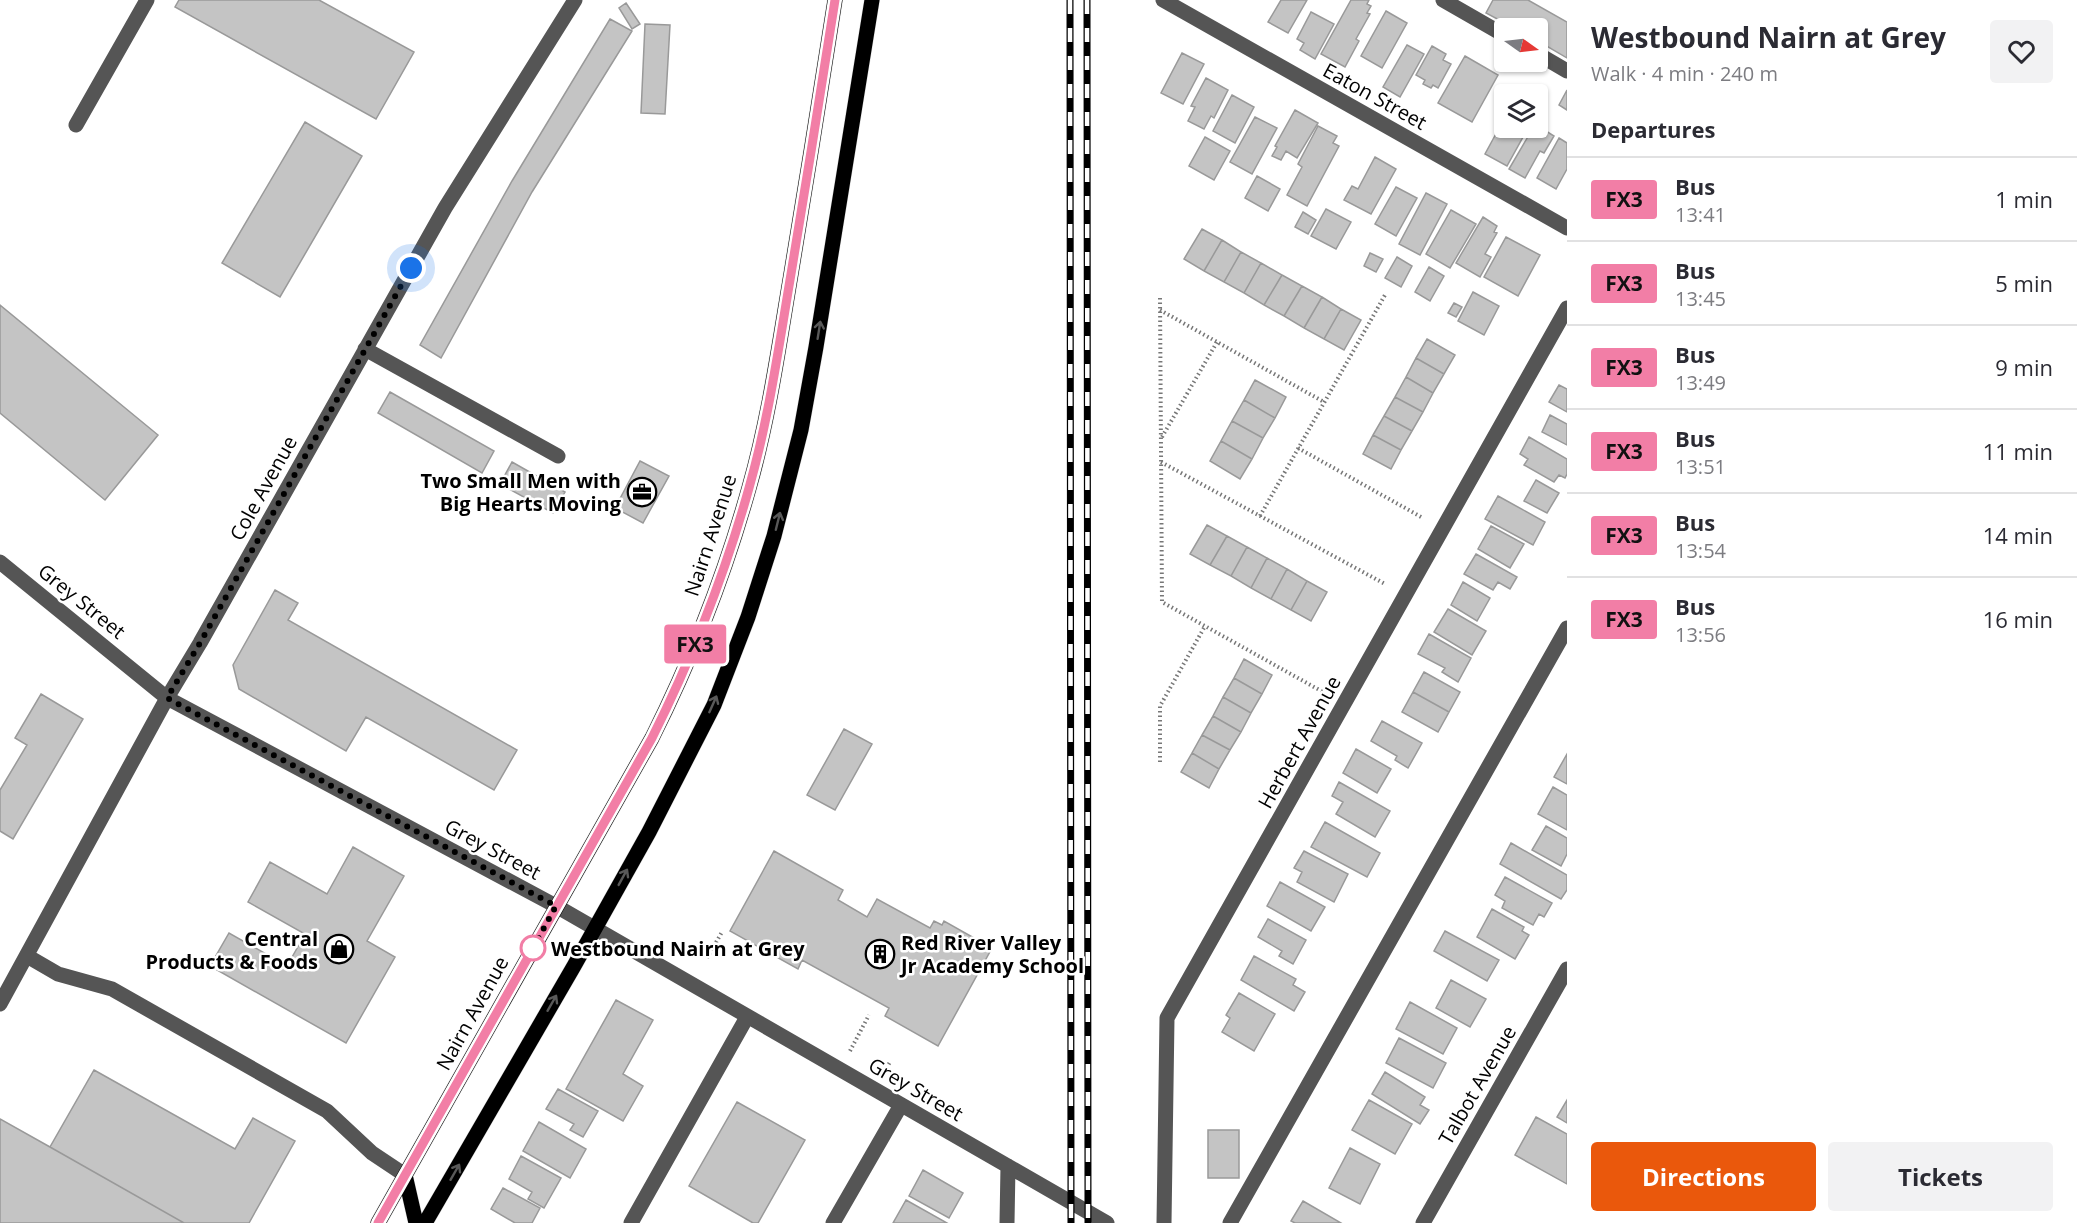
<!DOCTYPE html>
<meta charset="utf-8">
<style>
:root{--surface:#fff;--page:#f2f2f3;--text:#2b2b33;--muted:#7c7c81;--line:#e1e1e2;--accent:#ea580c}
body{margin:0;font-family:"Open Sans",sans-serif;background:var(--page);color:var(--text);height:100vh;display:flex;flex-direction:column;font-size:22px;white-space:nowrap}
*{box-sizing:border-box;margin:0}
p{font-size:20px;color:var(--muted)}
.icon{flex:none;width:33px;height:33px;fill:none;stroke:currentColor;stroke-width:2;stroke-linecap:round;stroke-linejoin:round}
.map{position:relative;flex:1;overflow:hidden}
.panel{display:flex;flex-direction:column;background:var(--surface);width:510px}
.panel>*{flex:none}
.badge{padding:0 12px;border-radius:4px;font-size:21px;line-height:39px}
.needle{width:39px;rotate:104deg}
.buttons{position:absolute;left:1494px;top:18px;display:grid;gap:12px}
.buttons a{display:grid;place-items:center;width:54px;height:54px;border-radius:6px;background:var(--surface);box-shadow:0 2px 4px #0004;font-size:30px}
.you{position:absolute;width:30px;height:30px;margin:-15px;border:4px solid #fff;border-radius:50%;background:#1a73e8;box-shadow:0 0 0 9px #1a73e833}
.map>.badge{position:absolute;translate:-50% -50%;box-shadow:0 0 0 3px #fff}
h2{padding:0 24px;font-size:22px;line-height:54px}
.round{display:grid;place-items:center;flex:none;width:63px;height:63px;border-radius:6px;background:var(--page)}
.head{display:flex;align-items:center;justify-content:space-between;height:102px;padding:0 24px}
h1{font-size:28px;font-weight:700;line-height:45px}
.cta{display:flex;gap:12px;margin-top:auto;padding:12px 24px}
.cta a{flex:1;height:69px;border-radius:6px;background:var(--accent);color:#fff;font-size:24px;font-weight:700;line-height:69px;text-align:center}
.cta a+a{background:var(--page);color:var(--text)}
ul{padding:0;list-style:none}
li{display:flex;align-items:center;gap:18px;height:84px;padding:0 24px;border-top:2px solid var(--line)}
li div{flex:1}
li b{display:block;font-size:22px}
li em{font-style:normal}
li .badge{min-width:66px;font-weight:700;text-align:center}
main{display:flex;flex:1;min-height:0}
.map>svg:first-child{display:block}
.building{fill:#c4c4c4;stroke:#999;stroke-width:1.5}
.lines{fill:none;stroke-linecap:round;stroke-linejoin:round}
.major-casing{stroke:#dbdbdb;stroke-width:16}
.path{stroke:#777;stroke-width:4;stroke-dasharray:1.5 3;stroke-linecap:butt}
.minor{stroke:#555;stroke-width:15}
.major{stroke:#000;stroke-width:15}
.rail-casing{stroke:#000;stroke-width:7}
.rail{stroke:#fff;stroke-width:4.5;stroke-dasharray:14;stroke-linecap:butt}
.oneway{stroke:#595959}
.line-casing{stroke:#fff;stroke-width:14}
.line{stroke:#f27ea6;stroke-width:9}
.walk{stroke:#000;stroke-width:6;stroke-dasharray:0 10.8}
.stop-dot{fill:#fff;stroke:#f27ea6;stroke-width:3}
.labels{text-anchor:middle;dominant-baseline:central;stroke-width:5;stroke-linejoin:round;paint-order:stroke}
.street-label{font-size:20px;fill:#000;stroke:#fff}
.poi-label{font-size:20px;font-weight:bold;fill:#000;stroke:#fff;text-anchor:end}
.stop-label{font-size:20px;font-weight:bold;fill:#000;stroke:#fff;text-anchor:start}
</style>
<main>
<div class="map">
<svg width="1567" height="1223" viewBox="0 0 1567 1223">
<rect width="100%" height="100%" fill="#fff"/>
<path class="building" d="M179,0H319L414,52L376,119L175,7Z
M1281,0H1307L1288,33L1268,22Z
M1351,0H1369L1367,4L1371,6L1367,13L1370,14L1356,39L1359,41L1345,67L1321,54Z
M1493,0H1528L1567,22V58L1538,41V28H1514L1486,13Z
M626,3L640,24L632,29L619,8Z
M1386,11L1407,23L1382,68L1361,56Z
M1311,12L1334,24L1315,59L1300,50L1304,43L1297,39Z
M610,19L632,31L532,192L441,358L420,345L512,181Z
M645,24L670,25L665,114L641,113Z
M1407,45L1424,54L1400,97L1383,87Z
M1432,46L1446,54L1443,60L1451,64L1438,88L1433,85L1431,88L1423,84L1425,80L1416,75Z
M1182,53L1204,64L1183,104L1161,93Z
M1465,56L1498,75L1472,122L1438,103Z
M1206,78L1228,90L1214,118L1211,116L1204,129L1188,121L1195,107L1191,106Z
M1567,90V110L1559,105Z
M1232,95L1254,107L1235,143L1213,131Z
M1295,110L1318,123L1297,158L1286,151L1281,160L1272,156L1277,147L1275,146Z
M1255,117L1277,128L1252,174L1230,162Z
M1504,119V128H1528L1507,166L1485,154Z
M305,122L362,156L280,297L222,263Z
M1318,126L1337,136L1333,143L1339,146L1307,206L1287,195L1302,167L1298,164Z
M1538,126L1554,136L1544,153L1540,151L1525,178L1509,169L1533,128Z
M1205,137L1230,151L1214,180L1189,166Z
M1559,138L1567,143V169L1556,189L1537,178Z
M1375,157L1396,169L1371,214L1344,200L1352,186L1358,189Z
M1257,176L1280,189L1268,211L1245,198Z
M1396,187L1417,198L1396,236L1375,224Z
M1426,193L1447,204L1420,255L1399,244Z
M1326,209L1351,222L1336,249L1311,236Z
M1451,210L1476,224L1450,268L1426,254Z
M1303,212L1316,220L1308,234L1295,227Z
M1483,217L1497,226L1494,232L1497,233L1485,254L1491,257L1480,277L1456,263Z
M1202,229L1222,240L1204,271L1184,259Z
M1506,237L1540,255L1518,296L1484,277Z
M1222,240L1241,252L1224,282L1204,271Z
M1241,252L1261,263L1244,293L1224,282Z
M1370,253L1383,259L1376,272L1364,266Z
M1397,257L1412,266L1401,287L1385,278Z
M1261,263L1282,275L1264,305L1244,293Z
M1429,267L1444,276L1430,301L1415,292Z
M1282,275L1302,286L1284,316L1264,305Z
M1302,286L1322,297L1304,328L1284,316Z
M1473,292L1499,306L1484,335L1458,321Z
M1322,297L1341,309L1324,339L1304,328Z
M1454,303L1462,307L1456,317L1448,313Z
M0,305L158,435L105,500L0,413Z
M1341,309L1361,320L1344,350L1324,339Z
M1427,339L1455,355L1444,374L1416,358Z
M1416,358L1444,374L1433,393L1406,377Z
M1406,377L1433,393L1423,412L1395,397Z
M1255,380L1286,397L1275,418L1244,400Z
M1559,385L1567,389V412L1549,402Z
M390,392L494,451L482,473L378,413Z
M1395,397L1423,412L1412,431L1384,416Z
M1244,400L1275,418L1263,438L1232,421Z
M1550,415L1567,424V445L1542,432Z
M1384,416L1412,431L1401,450L1373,435Z
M1232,421L1263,438L1252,459L1221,441Z
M1373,435L1401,450L1391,469L1363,454Z
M1529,437L1567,459V474L1565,478L1559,475L1554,482L1524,465L1528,459L1520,454Z
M1221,441L1252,459L1240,479L1210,461Z
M640,461L669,476L643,523L615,508Z
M512,462L565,492L553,513L500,484Z
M1536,480L1559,493L1547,513L1524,501Z
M1498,496L1545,522L1533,545L1485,519Z
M1207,525L1227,536L1210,565L1190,554Z
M1491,526L1524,544L1510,568L1478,549Z
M1227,536L1247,547L1231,576L1210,565Z
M1247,547L1267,558L1251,588L1231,576Z
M1476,554L1517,577L1510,589L1498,582L1493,590L1464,574Z
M1267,558L1287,569L1271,599L1251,588Z
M1287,569L1307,581L1291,610L1271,599Z
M1307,581L1327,592L1311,621L1291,610Z
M1463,582L1490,598L1477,621L1451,605Z
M275,590L298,603L288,620L517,750L494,790L366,717L346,751L239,689L233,665Z
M1448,609L1486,631L1472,655L1434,632Z
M1429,634L1471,658L1458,682L1442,672L1445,668L1418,654Z
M1244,659L1272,675L1262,694L1234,678Z
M1424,672L1460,692L1449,712L1413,692Z
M1234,678L1262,694L1251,713L1223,697Z
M1413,692L1449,712L1438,732L1402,712Z
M41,694L83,719L13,839L0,831V790L27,745L15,738Z
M1223,697L1251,713L1241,732L1213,716Z
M1213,716L1241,732L1230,750L1202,735Z
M1382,721L1422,743L1408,768L1395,760L1397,756L1371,741Z
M844,729L872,744L835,810L807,795Z
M1202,735L1230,750L1219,769L1192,753Z
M1356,749L1391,769L1377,793L1343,773Z
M1192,753L1219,769L1209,788L1181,772Z
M1567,754V784L1554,777Z
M1339,782L1390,811L1375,837L1336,814L1343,802L1332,796Z
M1553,787L1567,795V830L1538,814Z
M1325,822L1380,853L1367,877L1311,847Z
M1546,826L1567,838V854L1561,866L1532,850Z
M1511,843L1567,875V890L1561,899L1500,864Z
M353,847L404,876L367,941L395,957L346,1043L210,966L229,933L287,966L305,934L248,902L270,862L327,894Z
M774,851L843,890L838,900L867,917L877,899L930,928L934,921L942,925L944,921L992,948L938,1046L885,1016L889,1008L802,960L798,969L730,931Z
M1304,851L1348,874L1334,902L1297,882L1302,872L1294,868Z
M1505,877L1552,903L1544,917L1539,914L1533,925L1502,908L1505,901L1495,895Z
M1280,882L1325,907L1311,931L1267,906Z
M1492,909L1524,927L1522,931L1529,935L1515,959L1477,937Z
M1268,919L1306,940L1293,964L1279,956L1282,951L1258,937Z
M1445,931L1499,960L1487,981L1434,951Z
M1254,956L1296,979L1293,985L1305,992L1294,1011L1241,980Z
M1451,980L1486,999L1470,1027L1436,1008Z
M1239,993L1275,1014L1254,1051L1222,1032L1230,1018L1226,1015Z
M616,1000L653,1020L623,1074L643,1086L623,1121L566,1089Z
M1410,1002L1457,1028L1443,1054L1396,1029Z
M1399,1038L1446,1063L1433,1088L1386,1063Z
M94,1070L235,1149L253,1118L295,1141L249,1223H184L50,1147Z
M1385,1072L1425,1097L1420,1105L1429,1110L1420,1124L1372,1094Z
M558,1089L598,1111L583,1137L570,1130L574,1124L546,1109Z
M1369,1100L1412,1124L1395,1154L1352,1130Z
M1567,1100V1123L1557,1117Z
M737,1102L805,1140L758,1223H753L689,1186Z
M1536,1117L1567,1134V1184L1515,1155Z
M0,1119L50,1147L184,1223H0Z
M539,1122L586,1149L570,1178L523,1151Z
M1208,1130H1239V1178H1208Z
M1350,1148L1380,1164L1360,1204L1329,1188Z
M521,1156L561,1178L544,1208L528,1199L532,1192L509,1179Z
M923,1170L963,1193L949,1218L909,1196Z
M503,1188L540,1208L532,1223H515L491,1209Z
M906,1200L947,1223H893Z
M1303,1201L1341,1223H1295L1291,1221Z"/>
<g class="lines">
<g class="major-casing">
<path id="major" d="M405,1175L416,1223
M378,1223L652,738C692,658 725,574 749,488C769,418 779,345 791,274C806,183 821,91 835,0
M425,1223L574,966L649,832L714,705L748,617L774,536L801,430L816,347L872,0"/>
</g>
<path class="path" d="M1160,298L1162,602L1323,692
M1160,310L1324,402
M1162,437L1217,342
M1298,448L1423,518
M1161,462L1385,584
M1260,516L1385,295
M1160,762V706L1205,626
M707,958L722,932
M850,1051L869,1015
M884,1072L890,1062"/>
<path class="minor" d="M1163,0L1567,228
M1443,0L1504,35
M1538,54L1567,71
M76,125L147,0
M365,349L558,456
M0,562L167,698L556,906L1107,1223
M27,956L58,974L112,989L327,1111L372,1153L405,1175
M0,1004L167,698L200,643L445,208L575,0
M631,1223L747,1017
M833,1223L901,1105
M1007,1223L1008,1166
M1164,1223L1167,1018L1567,308
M1230,1223L1567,628
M1423,1223L1567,969"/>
<use href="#major" class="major"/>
<g class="rail-casing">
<path id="rail" d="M1070,0L1071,1223
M1087,0L1088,1223"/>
</g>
<use href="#rail" class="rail"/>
</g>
<defs><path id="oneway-shaft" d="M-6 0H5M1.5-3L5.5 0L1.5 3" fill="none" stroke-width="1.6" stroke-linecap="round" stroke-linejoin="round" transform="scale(1.5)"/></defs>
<g class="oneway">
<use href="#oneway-shaft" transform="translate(819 330) rotate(-81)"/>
<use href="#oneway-shaft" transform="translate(778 521) rotate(-76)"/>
<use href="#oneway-shaft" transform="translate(713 704) rotate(-66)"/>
<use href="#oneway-shaft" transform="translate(623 877) rotate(-61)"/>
<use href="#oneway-shaft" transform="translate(552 1003) rotate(-60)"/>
<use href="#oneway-shaft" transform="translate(455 1172) rotate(-60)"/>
</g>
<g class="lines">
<g class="line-casing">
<path id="line" d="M378,1223L652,738C692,658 725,574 749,488C769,418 779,345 791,274C806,183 821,91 835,0"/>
</g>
<use href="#line" class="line"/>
<path class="walk" d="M411,268L200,643L167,698L556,906L533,948"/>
</g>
<defs>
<g id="office-ring" transform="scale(1.5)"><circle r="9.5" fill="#fff" stroke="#000" stroke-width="1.5"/><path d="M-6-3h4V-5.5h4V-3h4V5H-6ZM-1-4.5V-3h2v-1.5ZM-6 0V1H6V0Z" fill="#000"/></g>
<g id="shop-ring" transform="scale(1.5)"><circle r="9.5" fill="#fff" stroke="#000" stroke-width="1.5"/><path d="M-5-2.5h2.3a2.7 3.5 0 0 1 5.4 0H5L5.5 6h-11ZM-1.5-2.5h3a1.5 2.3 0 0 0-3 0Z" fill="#000"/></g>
<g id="building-ring" transform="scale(1.5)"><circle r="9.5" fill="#fff" stroke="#000" stroke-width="1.5"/><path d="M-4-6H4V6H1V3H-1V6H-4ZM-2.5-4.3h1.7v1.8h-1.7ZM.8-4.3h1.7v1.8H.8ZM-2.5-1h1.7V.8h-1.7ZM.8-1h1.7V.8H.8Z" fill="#000"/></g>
</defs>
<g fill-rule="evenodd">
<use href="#office-ring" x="642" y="492"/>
<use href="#shop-ring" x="339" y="949"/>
<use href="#building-ring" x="880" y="954"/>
</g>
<circle class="stop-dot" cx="533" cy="948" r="12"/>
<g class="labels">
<g class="street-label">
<text transform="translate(1375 96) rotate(29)">Eaton Street</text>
<text transform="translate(263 488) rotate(-61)">Cole Avenue</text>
<text transform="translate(710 535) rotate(-72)">Nairn Avenue</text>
<text transform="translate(82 601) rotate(39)">Grey Street</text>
<text transform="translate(1299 742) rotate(-61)">Herbert Avenue</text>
<text transform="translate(493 849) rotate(28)">Grey Street</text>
<text transform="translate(472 1013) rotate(-61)">Nairn Avenue</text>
<text transform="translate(1477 1085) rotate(-60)">Talbot Avenue</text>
<text transform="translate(916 1089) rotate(30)">Grey Street</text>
</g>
<g class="poi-label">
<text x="621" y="480">Two Small Men with<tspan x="621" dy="23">Big Hearts Moving</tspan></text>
<text x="318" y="938">Central<tspan x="318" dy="23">Products &amp; Foods</tspan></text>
<text x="901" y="942" text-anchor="start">Red River Valley<tspan x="901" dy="23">Jr Academy School</tspan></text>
</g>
<g class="stop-label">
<text x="551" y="948">Westbound Nairn at Grey</text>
</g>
</g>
</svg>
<div class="buttons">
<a><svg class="needle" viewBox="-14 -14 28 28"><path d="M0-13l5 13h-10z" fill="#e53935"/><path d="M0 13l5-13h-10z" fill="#7c7c81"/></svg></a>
<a><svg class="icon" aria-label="layers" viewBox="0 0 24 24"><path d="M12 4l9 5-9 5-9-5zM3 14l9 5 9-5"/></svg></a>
</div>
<div class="you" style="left:411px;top:268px"></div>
<b class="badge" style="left:695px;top:644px;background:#f27ea6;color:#111">FX3</b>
</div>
<section class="panel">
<div class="head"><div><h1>Westbound Nairn at Grey</h1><p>Walk · 4 min · 240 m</p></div><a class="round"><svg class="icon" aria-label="heart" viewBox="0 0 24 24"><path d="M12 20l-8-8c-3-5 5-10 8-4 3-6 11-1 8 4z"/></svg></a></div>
<h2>Departures</h2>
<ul>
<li><span class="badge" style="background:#f27ea6;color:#111">FX3</span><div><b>Bus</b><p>13:41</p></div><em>1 min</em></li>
<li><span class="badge" style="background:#f27ea6;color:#111">FX3</span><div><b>Bus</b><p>13:45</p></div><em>5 min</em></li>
<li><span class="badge" style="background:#f27ea6;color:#111">FX3</span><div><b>Bus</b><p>13:49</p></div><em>9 min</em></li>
<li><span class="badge" style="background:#f27ea6;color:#111">FX3</span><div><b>Bus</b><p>13:51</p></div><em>11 min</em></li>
<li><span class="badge" style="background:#f27ea6;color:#111">FX3</span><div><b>Bus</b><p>13:54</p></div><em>14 min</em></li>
<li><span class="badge" style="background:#f27ea6;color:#111">FX3</span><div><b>Bus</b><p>13:56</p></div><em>16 min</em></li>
</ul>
<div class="cta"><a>Directions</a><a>Tickets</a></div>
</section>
</main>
